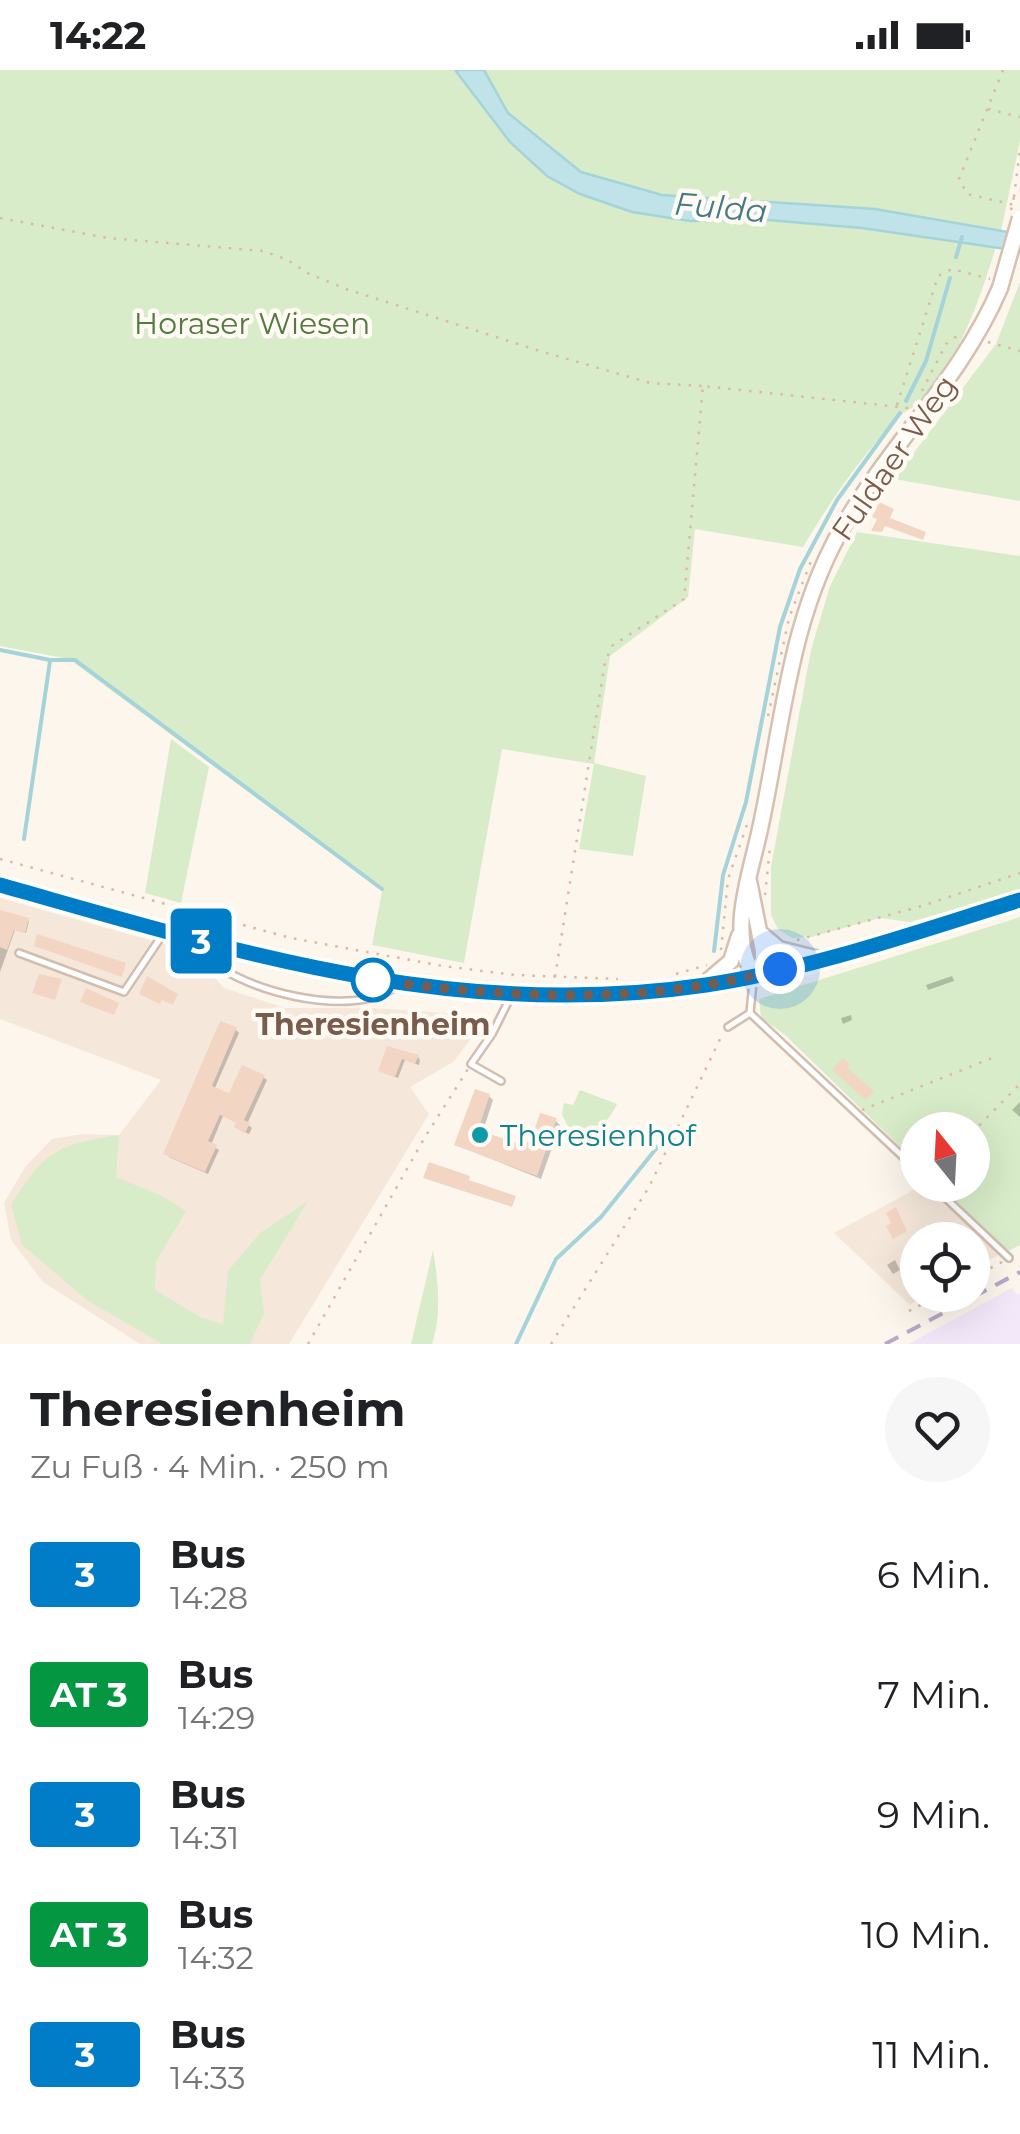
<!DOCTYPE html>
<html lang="de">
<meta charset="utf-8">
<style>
:root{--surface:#fff;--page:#f6f6f6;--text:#202124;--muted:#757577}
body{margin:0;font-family:Montserrat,sans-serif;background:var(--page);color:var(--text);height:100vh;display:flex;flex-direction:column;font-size:38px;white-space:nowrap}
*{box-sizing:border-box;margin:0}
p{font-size:32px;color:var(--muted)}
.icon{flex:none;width:55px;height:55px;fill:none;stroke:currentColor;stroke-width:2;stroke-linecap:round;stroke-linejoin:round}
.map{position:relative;height:1274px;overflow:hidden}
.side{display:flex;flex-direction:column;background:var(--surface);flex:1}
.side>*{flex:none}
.badge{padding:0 20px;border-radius:8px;font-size:35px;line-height:65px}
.needle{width:65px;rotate:342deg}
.fabs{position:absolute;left:900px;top:1042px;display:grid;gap:20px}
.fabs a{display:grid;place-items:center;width:90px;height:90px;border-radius:50%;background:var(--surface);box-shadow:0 10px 40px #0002;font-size:50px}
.you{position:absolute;width:50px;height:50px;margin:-25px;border:8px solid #fff;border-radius:50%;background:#1a73e8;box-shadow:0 0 0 15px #1a73e833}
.map>.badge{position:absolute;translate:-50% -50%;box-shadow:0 0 0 5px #fff}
.round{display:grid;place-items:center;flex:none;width:105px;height:105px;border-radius:52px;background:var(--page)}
.summary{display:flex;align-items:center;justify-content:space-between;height:170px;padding:0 30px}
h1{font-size:48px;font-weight:700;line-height:75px}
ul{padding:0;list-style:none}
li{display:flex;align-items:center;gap:30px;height:120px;padding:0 30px}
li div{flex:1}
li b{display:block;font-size:38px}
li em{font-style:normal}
li .badge{min-width:110px;font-weight:700;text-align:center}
.status{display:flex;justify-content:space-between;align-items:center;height:70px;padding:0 50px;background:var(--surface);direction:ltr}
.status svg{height:28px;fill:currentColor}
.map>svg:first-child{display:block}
.residential{fill:#f5e8da}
.education{fill:#f3e8fa}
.green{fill:#d8ecc9}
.water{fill:#bfe3e8;stroke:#a5d3da;stroke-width:2.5}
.shadow{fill:#0003}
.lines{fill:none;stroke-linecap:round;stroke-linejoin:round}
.stream{stroke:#a5d3da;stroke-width:4}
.building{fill:#f3d5c3}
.lane-casing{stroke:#d1beb0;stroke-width:10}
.secondary-casing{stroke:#d6c0b0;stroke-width:19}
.primary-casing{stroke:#dad1cd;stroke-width:20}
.path{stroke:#d9b8a5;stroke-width:2.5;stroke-dasharray:2.5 8;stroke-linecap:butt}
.lane{stroke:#fff;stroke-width:5}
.secondary{stroke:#fff;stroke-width:14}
.primary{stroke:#fbd9a5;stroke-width:15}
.rail{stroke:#b9a8c9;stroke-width:4;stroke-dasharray:15 10;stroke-linecap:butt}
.secondary-bridge-casing{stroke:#d6c0b0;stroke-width:19;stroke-linecap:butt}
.path-bridge{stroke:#d9b8a5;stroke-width:2.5;stroke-dasharray:2.5 8;stroke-linecap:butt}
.secondary-bridge{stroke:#fff;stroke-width:14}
.line-casing{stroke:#fff;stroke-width:22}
.line{stroke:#007dc6;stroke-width:15}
.walk{stroke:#7a5c4d;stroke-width:10;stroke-dasharray:0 18}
.stop-dot{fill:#fff;stroke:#007dc6;stroke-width:5}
.culture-dot{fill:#0f9aa8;stroke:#fffaf3;stroke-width:4}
.labels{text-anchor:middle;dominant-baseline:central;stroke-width:9;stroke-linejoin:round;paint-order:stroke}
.park-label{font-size:30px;fill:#537a41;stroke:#fffaf3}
.street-label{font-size:30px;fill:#7a5c4d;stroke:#fffaf3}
.stop-label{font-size:30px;font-weight:bold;fill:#7a5c4d;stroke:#fffaf3}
.culture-label{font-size:30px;fill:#0d838f;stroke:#fffaf3;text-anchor:start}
.water-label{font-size:32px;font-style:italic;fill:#437c86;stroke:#fffaf3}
</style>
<div class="status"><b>14:22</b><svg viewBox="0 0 49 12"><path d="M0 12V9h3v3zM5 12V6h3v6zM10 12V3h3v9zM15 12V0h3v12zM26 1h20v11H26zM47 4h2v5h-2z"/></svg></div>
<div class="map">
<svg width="1020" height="1274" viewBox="0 0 1020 1274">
<rect width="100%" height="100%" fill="#fdf6ec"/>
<path class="residential" d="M0,828L192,882L224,918L285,938H373L489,946L453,992L410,1017L429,1044L289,1274H140L43,1212L11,1170L4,1133L25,1097L52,1069L83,1064L119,1065L161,1010L0,949Z
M923,1115H928L1000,1184L973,1200L972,1170H918V1225H927L910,1235L834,1163Z"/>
<path class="education" d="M1012,1218L1017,1225L1020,1223V1274H908Z"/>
<path class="green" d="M0,0H1020V71L1001,161L875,139L662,125L581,102L552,78L554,100L690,151L757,149L862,158L996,177C979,231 961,285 924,329C917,337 906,339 899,347C861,386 831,430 803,477L695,459L688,527L610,586L594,693L646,706L633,786L579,779L594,694L502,679L464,893L372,875L382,821L69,589L0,576Z
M1020,212V431L894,409L996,274Z
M857,462L1020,486V821L910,852L880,848L811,867L792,868L778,859L771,845V797L811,580L830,516Z
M171,669L209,697L181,833L145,823Z
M1020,847V1175L1008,1181L940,1115H972V1060H918L917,1093L784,964L761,948L759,929Z
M580,1020L617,1034C605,1058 592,1068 564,1067L568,1057L562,1044L564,1033L573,1035Z
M119,1065L116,1107L162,1126L186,1141L156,1192L155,1220L202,1248L223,1254L228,1201L260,1163L308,1131L260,1210L264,1243L250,1274H162L87,1230L22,1175L11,1135C45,1080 57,1075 119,1065Z
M433,1180C438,1211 442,1244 432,1274H411Z"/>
<path class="water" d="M455,0H484L508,43L581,102L662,125L875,139L1020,164V181L862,158L757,149L690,151L632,142L580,124L547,106L510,72Z"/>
<path class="shadow" d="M0,844L29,851L26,863L15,860L0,902V878L7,858L0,857Z
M952,906L954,911L928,920L926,915Z
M851,945L852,950L843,954L841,948Z
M235,959L239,963L214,1020L230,1027L263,1007L267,1010L247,1054L252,1058L249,1064L240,1060L238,1053L223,1046L211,1075L219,1080L208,1104L169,1087Z
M388,979L418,987L420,990L419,995L405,990L398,1008L384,1003Z
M489,1026L493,1030L482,1064L518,1076L532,1077L555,1050L560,1055L541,1109L457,1075Z
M1020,1032V1047L1012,1040Z
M895,1190L900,1200L893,1204L887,1195Z"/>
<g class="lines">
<path class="stream" d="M956,187L962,167
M906,331L926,291L950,208
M0,580L50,590H75L382,819
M24,769L50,591
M714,881L723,805L746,732L780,557L800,499L837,430L900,343
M516,1274L556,1189L601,1147L659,1075"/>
</g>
<path class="building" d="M879,432L894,439L890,448L926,462L923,470L885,456L882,462L871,461L877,449L872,447Z
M0,840L29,848L25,863L14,860L7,880L0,877Z
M37,864L126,893L122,907L34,876Z
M39,904L62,909L55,930L32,923Z
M147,906L178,924L173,935L162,930L160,934L139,924Z
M86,918L119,933L114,945L80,932Z
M220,951L237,957L212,1016L229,1023L242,995L265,1005L244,1050L250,1053L245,1063L234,1057L236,1052L220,1045L208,1071L217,1075L205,1102L163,1084Z
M387,976L419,985L415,994L402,989L395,1007L378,1001Z
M843,988L850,994L847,998L874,1021L866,1030L832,1000Z
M475,1019L490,1024L478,1060L517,1073L518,1069L530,1073L540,1043L557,1048L537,1106L454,1075Z
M429,1092L470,1106L469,1110L516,1126L512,1137L423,1108Z
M896,1137L907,1161L893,1169L886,1156L891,1153L886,1143Z"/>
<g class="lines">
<g class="lane-casing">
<path id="lane" d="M200,874V881C233,920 354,951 396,916
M19,883L124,922L163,864
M753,912L750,943L918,1101
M728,957L750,943
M501,1011L471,994L492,964L510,928
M932,1115L1009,1188"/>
</g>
<g class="secondary-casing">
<path id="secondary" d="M749,811L763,881V890L755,906C726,866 751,803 760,759C783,654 789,547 845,453C893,371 962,307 1000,218
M759,862L779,879L819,889
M703,915L731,891L739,866"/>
</g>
<g class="primary-casing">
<path id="primary" d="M0,815C239,881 453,953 706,915C812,899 917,862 1020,830"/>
</g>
<path class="path" d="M1003,0L959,109L967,124L1019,136
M988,39L1020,47
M1014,127L1020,79
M0,148L108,168L263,181L288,190L307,203L346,219L540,281L650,313L702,316
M988,272L1020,281
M922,321L946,274L961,263
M897,335L938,206L952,199L990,209
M768,646L789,548L813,486
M0,789L291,868L443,896L515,905L618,909
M765,825L770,778
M797,870L922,836L1020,803
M721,880L728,809L748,752
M676,904L707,895
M555,907L605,592L612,576L684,529L703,316L909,338
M862,1040L997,986
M972,1063L1020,1014
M972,1208L1002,1192
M909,1241L940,1225
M308,1274L425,1067L468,999
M551,1274L649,1117L722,965"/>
<use href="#lane" class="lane"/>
<use href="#secondary" class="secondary"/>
<use href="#primary" class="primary"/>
<path class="rail" d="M885,1274L1020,1202"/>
<g class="secondary-bridge-casing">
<path id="secondary-bridge" d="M1000,218L1020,148"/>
</g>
<path class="path-bridge" d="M1011,140L1014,127"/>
<use href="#secondary-bridge" class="secondary-bridge"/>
</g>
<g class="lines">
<g class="line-casing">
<path id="line" d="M0,815C238,882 455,952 706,915C812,899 917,862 1020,830"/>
</g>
<use href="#line" class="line"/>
<path class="walk" d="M373,910C507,928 647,936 780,899"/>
</g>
<circle class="stop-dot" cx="373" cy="910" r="20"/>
<circle class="culture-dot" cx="480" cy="1065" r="10"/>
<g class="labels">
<g class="park-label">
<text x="252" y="253">Horaser Wiesen</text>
</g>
<g class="street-label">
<text transform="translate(894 388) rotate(-55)">Fuldaer Weg</text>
</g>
<g class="stop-label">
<text x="373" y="954">Theresienheim</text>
</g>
<g class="culture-label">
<text x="500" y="1065">Theresienhof</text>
</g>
<g class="water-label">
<text transform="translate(721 137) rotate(5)">Fulda</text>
</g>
</g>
</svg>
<div class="fabs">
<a><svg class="needle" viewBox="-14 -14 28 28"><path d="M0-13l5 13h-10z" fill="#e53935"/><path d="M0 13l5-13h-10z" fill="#757577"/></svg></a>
<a><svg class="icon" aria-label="locate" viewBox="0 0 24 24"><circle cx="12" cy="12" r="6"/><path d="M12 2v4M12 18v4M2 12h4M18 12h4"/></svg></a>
</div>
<div class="you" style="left:780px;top:899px"></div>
<b class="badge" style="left:201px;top:871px;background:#007dc6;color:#fff">3</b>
</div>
<section class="side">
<div class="summary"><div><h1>Theresienheim</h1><p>Zu Fuß · 4 Min. · 250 m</p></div><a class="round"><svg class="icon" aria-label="heart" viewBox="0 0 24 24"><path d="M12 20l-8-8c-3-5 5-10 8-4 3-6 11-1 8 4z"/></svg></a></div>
<ul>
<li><span class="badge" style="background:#007dc6;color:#fff">3</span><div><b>Bus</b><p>14:28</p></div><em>6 Min.</em></li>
<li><span class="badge" style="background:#059641;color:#fff">AT 3</span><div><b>Bus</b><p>14:29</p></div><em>7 Min.</em></li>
<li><span class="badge" style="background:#007dc6;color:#fff">3</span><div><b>Bus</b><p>14:31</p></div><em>9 Min.</em></li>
<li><span class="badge" style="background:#059641;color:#fff">AT 3</span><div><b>Bus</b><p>14:32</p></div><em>10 Min.</em></li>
<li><span class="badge" style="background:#007dc6;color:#fff">3</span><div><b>Bus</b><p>14:33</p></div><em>11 Min.</em></li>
</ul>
</section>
